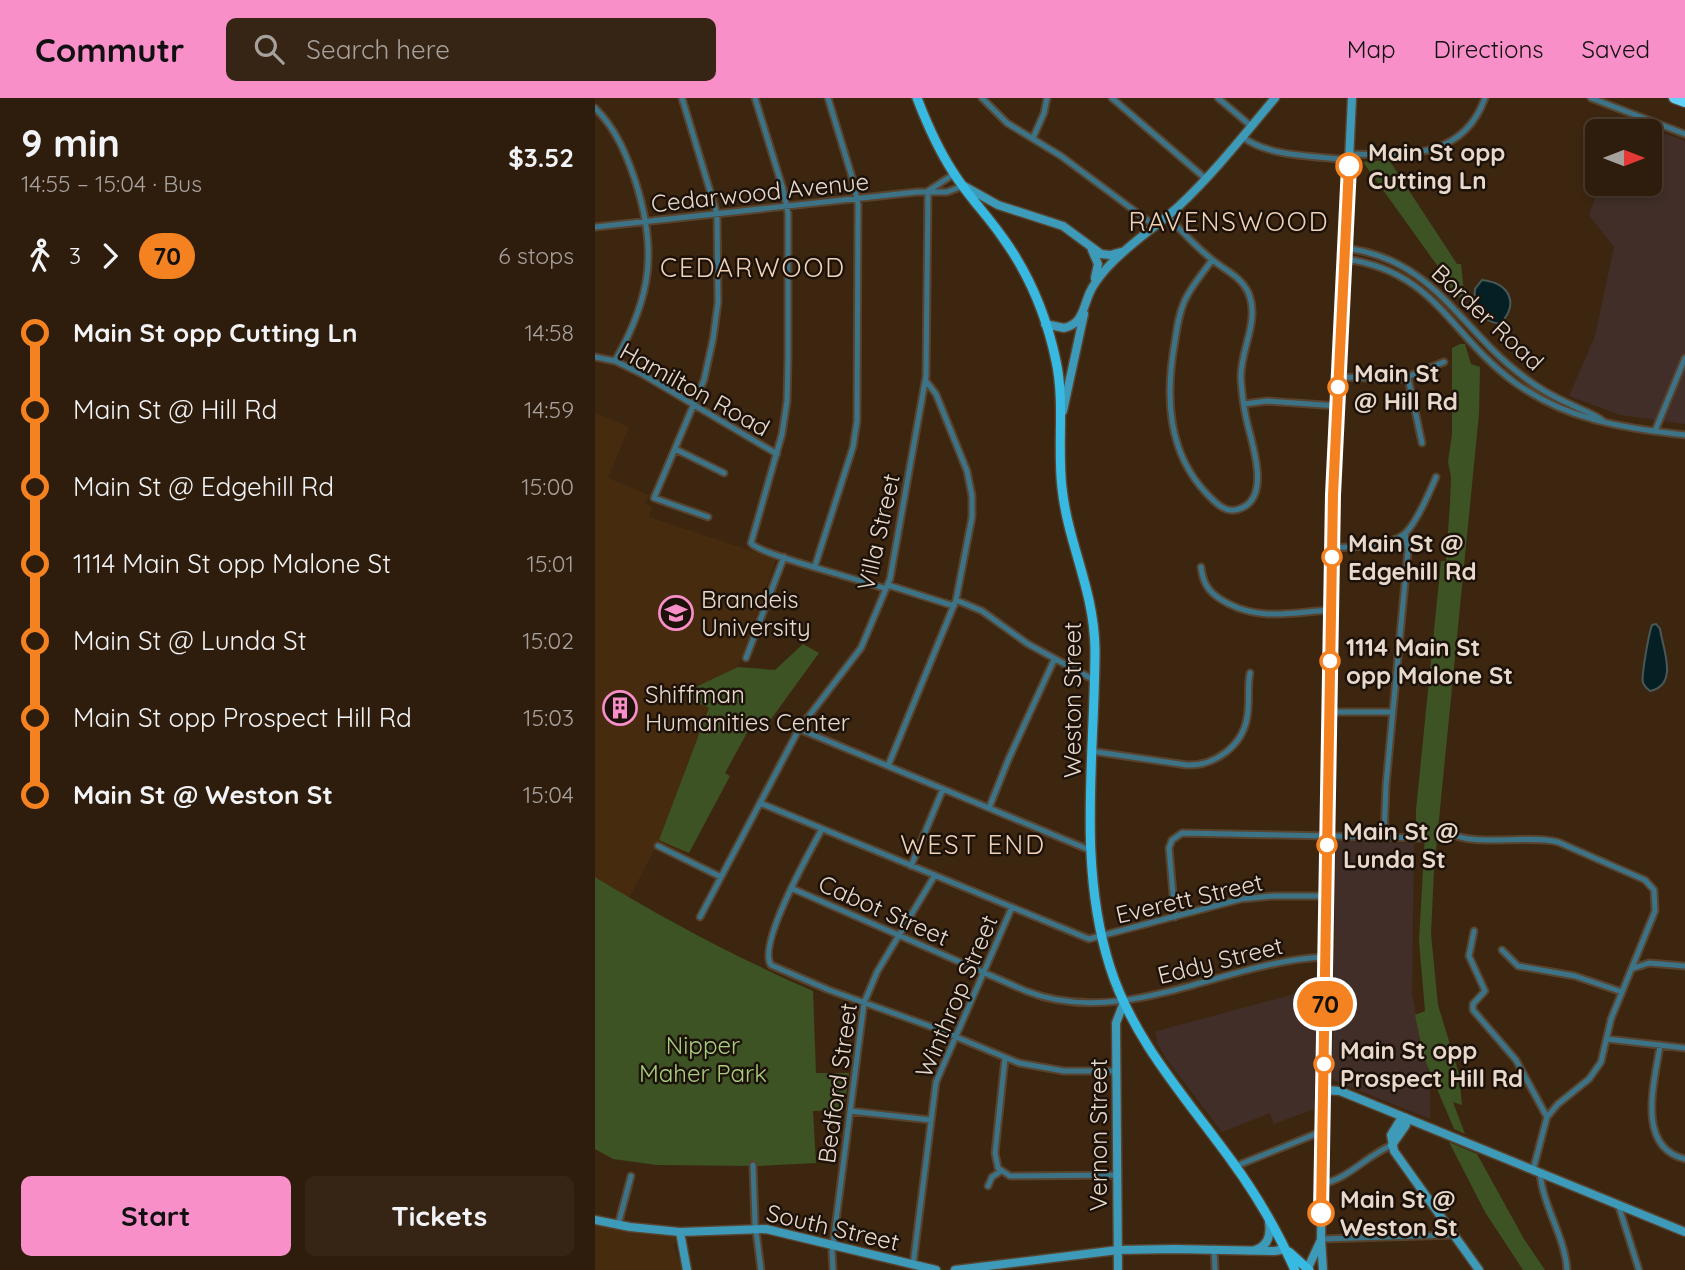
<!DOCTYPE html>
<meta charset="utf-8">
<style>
:root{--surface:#2e1c0c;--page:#362515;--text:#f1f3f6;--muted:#a7a19d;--line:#493a2d;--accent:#f98fc9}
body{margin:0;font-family:Quicksand,sans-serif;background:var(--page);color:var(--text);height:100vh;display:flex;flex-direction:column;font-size:26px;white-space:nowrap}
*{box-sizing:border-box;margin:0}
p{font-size:23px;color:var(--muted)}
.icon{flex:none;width:38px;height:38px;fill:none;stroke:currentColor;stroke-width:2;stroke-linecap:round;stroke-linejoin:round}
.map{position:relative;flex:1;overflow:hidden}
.panel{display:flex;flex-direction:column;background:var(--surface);width:595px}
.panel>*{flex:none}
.badge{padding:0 14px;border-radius:23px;font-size:24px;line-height:46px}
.needle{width:46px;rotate:90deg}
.controls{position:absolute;left:990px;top:21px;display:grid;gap:14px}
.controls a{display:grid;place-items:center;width:77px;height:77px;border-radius:10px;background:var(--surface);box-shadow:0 4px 10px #0003,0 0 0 2px var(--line);font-size:35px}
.map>.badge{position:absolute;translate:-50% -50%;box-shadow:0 0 0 4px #fff}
.legs{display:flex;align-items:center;gap:10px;height:77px;padding:0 21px;font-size:23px}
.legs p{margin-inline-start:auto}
.head{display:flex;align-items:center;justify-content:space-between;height:119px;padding:0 21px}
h1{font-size:38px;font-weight:700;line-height:52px}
.action{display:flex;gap:14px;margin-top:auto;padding:14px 21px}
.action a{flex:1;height:80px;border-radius:10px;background:var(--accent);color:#111;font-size:28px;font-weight:700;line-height:80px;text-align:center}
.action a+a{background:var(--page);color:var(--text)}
ul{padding:0 21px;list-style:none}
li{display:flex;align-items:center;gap:24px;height:77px;font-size:26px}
li i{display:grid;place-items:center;width:10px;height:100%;margin:0 9px;background:currentColor}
li i::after{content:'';width:18px;height:18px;margin:-9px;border:5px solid;border-radius:50%;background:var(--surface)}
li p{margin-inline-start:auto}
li:first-child i{background:linear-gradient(#0000 50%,currentColor 0)}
li:last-child i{background:linear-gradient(currentColor 50%,#0000 0)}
header{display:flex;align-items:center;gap:42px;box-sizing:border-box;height:98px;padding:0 35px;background:var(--accent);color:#111}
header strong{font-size:33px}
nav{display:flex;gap:38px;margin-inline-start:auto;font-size:24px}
.search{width:490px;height:63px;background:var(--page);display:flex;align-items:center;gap:18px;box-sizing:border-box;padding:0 24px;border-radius:10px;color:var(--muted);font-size:26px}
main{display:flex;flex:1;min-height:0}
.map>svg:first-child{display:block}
.commercial{fill:#412e29}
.built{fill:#472b0f}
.green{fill:#3d5324}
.water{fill:#052025;stroke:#495857;stroke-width:2}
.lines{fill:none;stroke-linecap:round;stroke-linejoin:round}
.street-casing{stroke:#58432e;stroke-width:9}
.secondary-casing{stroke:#58432e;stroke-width:11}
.primary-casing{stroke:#58432e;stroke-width:12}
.highway-casing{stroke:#58432e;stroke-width:13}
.street{stroke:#3d7386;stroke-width:5}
.secondary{stroke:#3d9ab9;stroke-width:8}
.primary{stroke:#38b9e1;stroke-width:9}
.highway{stroke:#61d1f8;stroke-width:10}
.line-1-casing{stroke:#fff;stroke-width:16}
.line-1{stroke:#f58220;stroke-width:10}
.stop-1-dot{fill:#fff;stroke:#f58220;stroke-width:3.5}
.labels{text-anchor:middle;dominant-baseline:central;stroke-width:5;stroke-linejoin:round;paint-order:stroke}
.stop-label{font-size:24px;font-weight:bold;fill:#e8d9cc;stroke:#1c1209;text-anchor:start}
.street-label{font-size:24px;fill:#e8d9cc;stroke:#1c1209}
.poi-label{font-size:24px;fill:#e8d9cc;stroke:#1c1209;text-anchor:start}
.park-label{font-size:24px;fill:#a7ce7f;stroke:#1c1209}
.neighbourhood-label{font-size:26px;letter-spacing:2px;fill:#f0d1b8;stroke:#1c1209}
</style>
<header>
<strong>Commutr</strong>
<div class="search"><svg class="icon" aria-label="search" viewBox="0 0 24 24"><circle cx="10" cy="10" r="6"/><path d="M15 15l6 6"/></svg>Search here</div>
<nav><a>Map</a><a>Directions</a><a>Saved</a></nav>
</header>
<main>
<section class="panel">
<div class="head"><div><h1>9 min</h1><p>14:55 – 15:04 · Bus</p></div><b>$3.52</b></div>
<div class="legs"><svg class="icon" aria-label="walk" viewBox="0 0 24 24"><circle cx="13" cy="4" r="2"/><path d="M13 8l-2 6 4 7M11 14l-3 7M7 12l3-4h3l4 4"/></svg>3<svg class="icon" aria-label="forward" viewBox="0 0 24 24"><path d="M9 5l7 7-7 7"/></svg><b class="badge" style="background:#f58220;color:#111">70</b><p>6 stops</p></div>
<ul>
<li><i style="color:#f58220"></i><b>Main St opp Cutting Ln</b><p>14:58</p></li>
<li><i style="color:#f58220"></i><span>Main St @ Hill Rd</span><p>14:59</p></li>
<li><i style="color:#f58220"></i><span>Main St @ Edgehill Rd</span><p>15:00</p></li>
<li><i style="color:#f58220"></i><span>1114 Main St opp Malone St</span><p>15:01</p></li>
<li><i style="color:#f58220"></i><span>Main St @ Lunda St</span><p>15:02</p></li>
<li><i style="color:#f58220"></i><span>Main St opp Prospect Hill Rd</span><p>15:03</p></li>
<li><i style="color:#f58220"></i><b>Main St @ Weston St</b><p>15:04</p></li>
</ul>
<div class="action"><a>Start</a><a>Tickets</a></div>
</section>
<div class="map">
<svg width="1090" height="1172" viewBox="0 0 1090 1172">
<rect width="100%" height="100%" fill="#3d2610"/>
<path class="commercial" d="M1034,22L1090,43V326L1025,317L974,298L1000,238L1019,149L994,117L1005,86H1055V33H1030Z
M741,743L819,745L817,896L829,959L835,977V1021L740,983L737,979Z
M722,890L719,1011L679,1026L675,1015L627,1034L572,962L561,943L563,942L560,935L562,933Z"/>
<path class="built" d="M0,315L34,329L13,380L54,397L50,405L57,409L54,419L181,461L143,569L94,592L99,603L155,630L87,754L64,743L34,800L0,779Z
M0,1122L85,1134L86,1141L78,1147L88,1172H0Z"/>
<path class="green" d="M794,62L862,166H866L871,213L864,199H858L854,184L768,64Z
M865,246H870L876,266L885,269L884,316L839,772L836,836L843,907L864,976L867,1007L858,1004L870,1036L859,1031L829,960L820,917L830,913L824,843L830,736L821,735V712L846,463H851L855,405L856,379L853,364L857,336V250Z
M208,546L224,555L166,635L154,631L130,675L135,678L94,755L64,742L114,610L99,603L94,592L143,569L180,572Z
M0,779C70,822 143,860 218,893L221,975H254L249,1012L218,1013L221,1065L163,1068L62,1067L18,1061L0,1051Z
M854,1044L882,1056L929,1141L950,1172H928L890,1114Z"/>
<path class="water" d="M887,182C914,185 925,205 905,226C886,223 878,210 880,191Z
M1061,526L1065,531C1068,551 1084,587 1055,593C1051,590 1050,589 1048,585C1046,578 1054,535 1057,527Z"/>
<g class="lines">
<g class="street-casing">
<path id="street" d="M87,0L122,116L123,204L118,241L109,282L59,400L113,419
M160,0L188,91L193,115V260L192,303L187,336L156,445C165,457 268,482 291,491
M387,0L412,25L466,58L560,128
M517,0L611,81
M623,0L656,28
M996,0L1090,36
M0,10C20,30 30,53 39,79C63,151 57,198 20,263
M648,39C672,59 724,58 754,62
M438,40L449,15L452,0
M755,56C810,57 868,62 890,0
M333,93L359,76
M572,118C586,132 599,147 614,159C627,171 645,177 653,194C666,223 644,253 646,282C647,296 649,311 652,324C657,346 677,401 644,411C631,416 621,405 613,397C572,355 570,298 580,243C582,229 584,215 590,202C597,187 608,175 617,162
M0,129L322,94H352L368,88
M750,150C840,161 864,231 929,279C943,290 959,299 975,306C986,312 998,315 1008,323
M750,161C840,173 854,236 919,284C973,323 1026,329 1090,337
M0,259L20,263L47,276L182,356
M744,279L807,281L849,264
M813,280L827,345
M649,306L672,303L743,308
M1060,333L1090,260
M80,351L129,375
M737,450C755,449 794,448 808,437C820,429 835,393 841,379
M220,468L258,349L262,323L263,106L257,79L233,0
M606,469C608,488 616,497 634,506C668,523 699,514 736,512
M293,487L359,508
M361,502L387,513L433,546L499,582
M151,560L189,459
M734,614H798
M204,631L497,753
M495,653L592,667C620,668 647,648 652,620C655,605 652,590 655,575
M293,668L361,502L377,419V398L372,373L341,296L331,283
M165,705L494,841L646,801L678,798H732
M394,710L414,660L459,562
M227,731C215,753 162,847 176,867L234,892L337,929L424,965L469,973H521
M854,734C876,750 934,736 963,744L1050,782L1059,792L1060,813L1016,921L1006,964L994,981L963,1006L952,1019L938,1072
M789,738L791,687L813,452L810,436
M63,748L126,779
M316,768L348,691
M196,790L431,893C530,932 631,862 731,859
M105,819L204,631L266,550L295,481L331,278L333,93
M580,819L574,750L577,742L587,735L827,740
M879,833L874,858L890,893L878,906V912L921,962L952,1019
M907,852L923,868L980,878L1027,894
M1039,870L1054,865L1090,868
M1012,941L1090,950
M1065,947C1060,983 1040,1049 1090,1061
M410,960L400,1055L403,1070L415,1078L522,1077
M255,1013L336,1022
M158,1067L160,1125L166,1172
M641,1068L728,1033
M945,1075C948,1109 970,1138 972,1172
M727,1086C753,1081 771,1058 797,1047
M393,1088L397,1079L406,1073
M1023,1106L1044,1172
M23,1127L36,1078
M726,1141L859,1137
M619,1151L620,1172
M318,1167L341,984L417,809
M238,1172L237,1154L269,905L282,874L340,777"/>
</g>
<g class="secondary-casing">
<path id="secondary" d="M369,88L403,107L468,128L506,156L515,157L526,154
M497,152L503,166L500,180
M450,226L469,230C488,226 488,209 495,194C499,185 505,178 511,171C532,147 560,130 584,108C619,75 649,37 680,0
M468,313L489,216
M728,992L745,993L1090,1134
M811,1020L804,1024L796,1037L799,1053L884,1172
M797,1047L811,1027L810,1021
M0,1122L35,1129L85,1134L171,1131L341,1172
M85,1134L92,1172
M660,1152C673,1148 676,1137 674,1124
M360,1172L523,1152L579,1151L680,1153L690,1151
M523,1172L521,925L529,904
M712,1172L725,1144
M728,1172L726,1141L738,397L757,0"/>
</g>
<g class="primary-casing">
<path id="primary" d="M322,0C332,26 343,51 358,74C373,98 393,118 408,140C434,176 452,220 461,263C470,304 462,348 467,390C473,446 499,491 500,551C500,656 482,766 515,869C538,942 592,1001 636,1062C661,1096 683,1134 700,1172
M694,1154L714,1172"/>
</g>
<g class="highway-casing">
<path id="highway" d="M1079,0L1090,4"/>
</g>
<use href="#street" class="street"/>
<use href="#secondary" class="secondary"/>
<use href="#primary" class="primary"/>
<use href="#highway" class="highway"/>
</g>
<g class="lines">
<g class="line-1-casing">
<path id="line-1" d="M726,1115L738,397L754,68"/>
</g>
<use href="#line-1" class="line-1"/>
</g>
<defs>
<g id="university-ring" transform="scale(1.75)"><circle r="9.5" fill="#1c1209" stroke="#f98fc9" stroke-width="1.5"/><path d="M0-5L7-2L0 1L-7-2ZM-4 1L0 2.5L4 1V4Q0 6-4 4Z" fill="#f98fc9"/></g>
<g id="building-ring" transform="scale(1.75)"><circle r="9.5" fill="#1c1209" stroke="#f98fc9" stroke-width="1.5"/><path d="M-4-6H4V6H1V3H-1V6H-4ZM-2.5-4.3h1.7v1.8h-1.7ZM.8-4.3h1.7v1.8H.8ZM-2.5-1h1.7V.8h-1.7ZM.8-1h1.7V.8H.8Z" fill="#f98fc9"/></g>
</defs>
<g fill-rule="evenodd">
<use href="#university-ring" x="81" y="515"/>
<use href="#building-ring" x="25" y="610"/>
</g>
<g class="stop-1-dot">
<circle cx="754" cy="68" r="12"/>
<circle cx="743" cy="289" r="9"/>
<circle cx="737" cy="459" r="9"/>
<circle cx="735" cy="563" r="9"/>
<circle cx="732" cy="747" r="9"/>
<circle cx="729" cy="966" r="9"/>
<circle cx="726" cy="1115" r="12"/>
</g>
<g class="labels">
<g class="stop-label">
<text x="773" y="54">Main St opp<tspan x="773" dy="28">Cutting Ln</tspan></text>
<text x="759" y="275">Main St<tspan x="759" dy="28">@ Hill Rd</tspan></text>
<text x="753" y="445">Main St @<tspan x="753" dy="28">Edgehill Rd</tspan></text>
<text x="751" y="549">1114 Main St<tspan x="751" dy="28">opp Malone St</tspan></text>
<text x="748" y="733">Main St @<tspan x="748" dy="28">Lunda St</tspan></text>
<text x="745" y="952">Main St opp<tspan x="745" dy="28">Prospect Hill Rd</tspan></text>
<text x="745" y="1101">Main St @<tspan x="745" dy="28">Weston St</tspan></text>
</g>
<g class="street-label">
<text transform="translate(165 94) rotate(-6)">Cedarwood Avenue</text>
<text transform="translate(893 219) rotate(43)">Border Road</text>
<text transform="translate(100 291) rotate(29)">Hamilton Road</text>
<text transform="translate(283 434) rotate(-77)">Villa Street</text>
<text transform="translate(477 602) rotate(-90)">Weston Street</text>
<text transform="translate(594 800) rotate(-13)">Everett Street</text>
<text transform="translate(289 812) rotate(24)">Cabot Street</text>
<text transform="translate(625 862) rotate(-14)">Eddy Street</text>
<text transform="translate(361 898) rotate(-67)">Winthrop Street</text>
<text transform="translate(242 985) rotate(-82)">Bedford Street</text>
<text transform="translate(503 1037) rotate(-90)">Vernon Street</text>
<text transform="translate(238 1129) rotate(13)">South Street</text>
</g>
<g class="poi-label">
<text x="106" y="501">Brandeis<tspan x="106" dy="28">University</tspan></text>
<text x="50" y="596">Shiffman<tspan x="50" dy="28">Humanities Center</tspan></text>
</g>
<g class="park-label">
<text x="108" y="947">Nipper<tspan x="108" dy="28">Maher Park</tspan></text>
</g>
<g class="neighbourhood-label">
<text x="634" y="123">RAVENSWOOD</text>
<text x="158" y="169">CEDARWOOD</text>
<text x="378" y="746">WEST END</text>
</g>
</g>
</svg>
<div class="controls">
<a><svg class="needle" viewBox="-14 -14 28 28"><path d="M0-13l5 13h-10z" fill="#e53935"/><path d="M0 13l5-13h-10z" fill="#a7a19d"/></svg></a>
</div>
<b class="badge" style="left:730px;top:906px;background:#f58220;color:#111">70</b>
</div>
</main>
